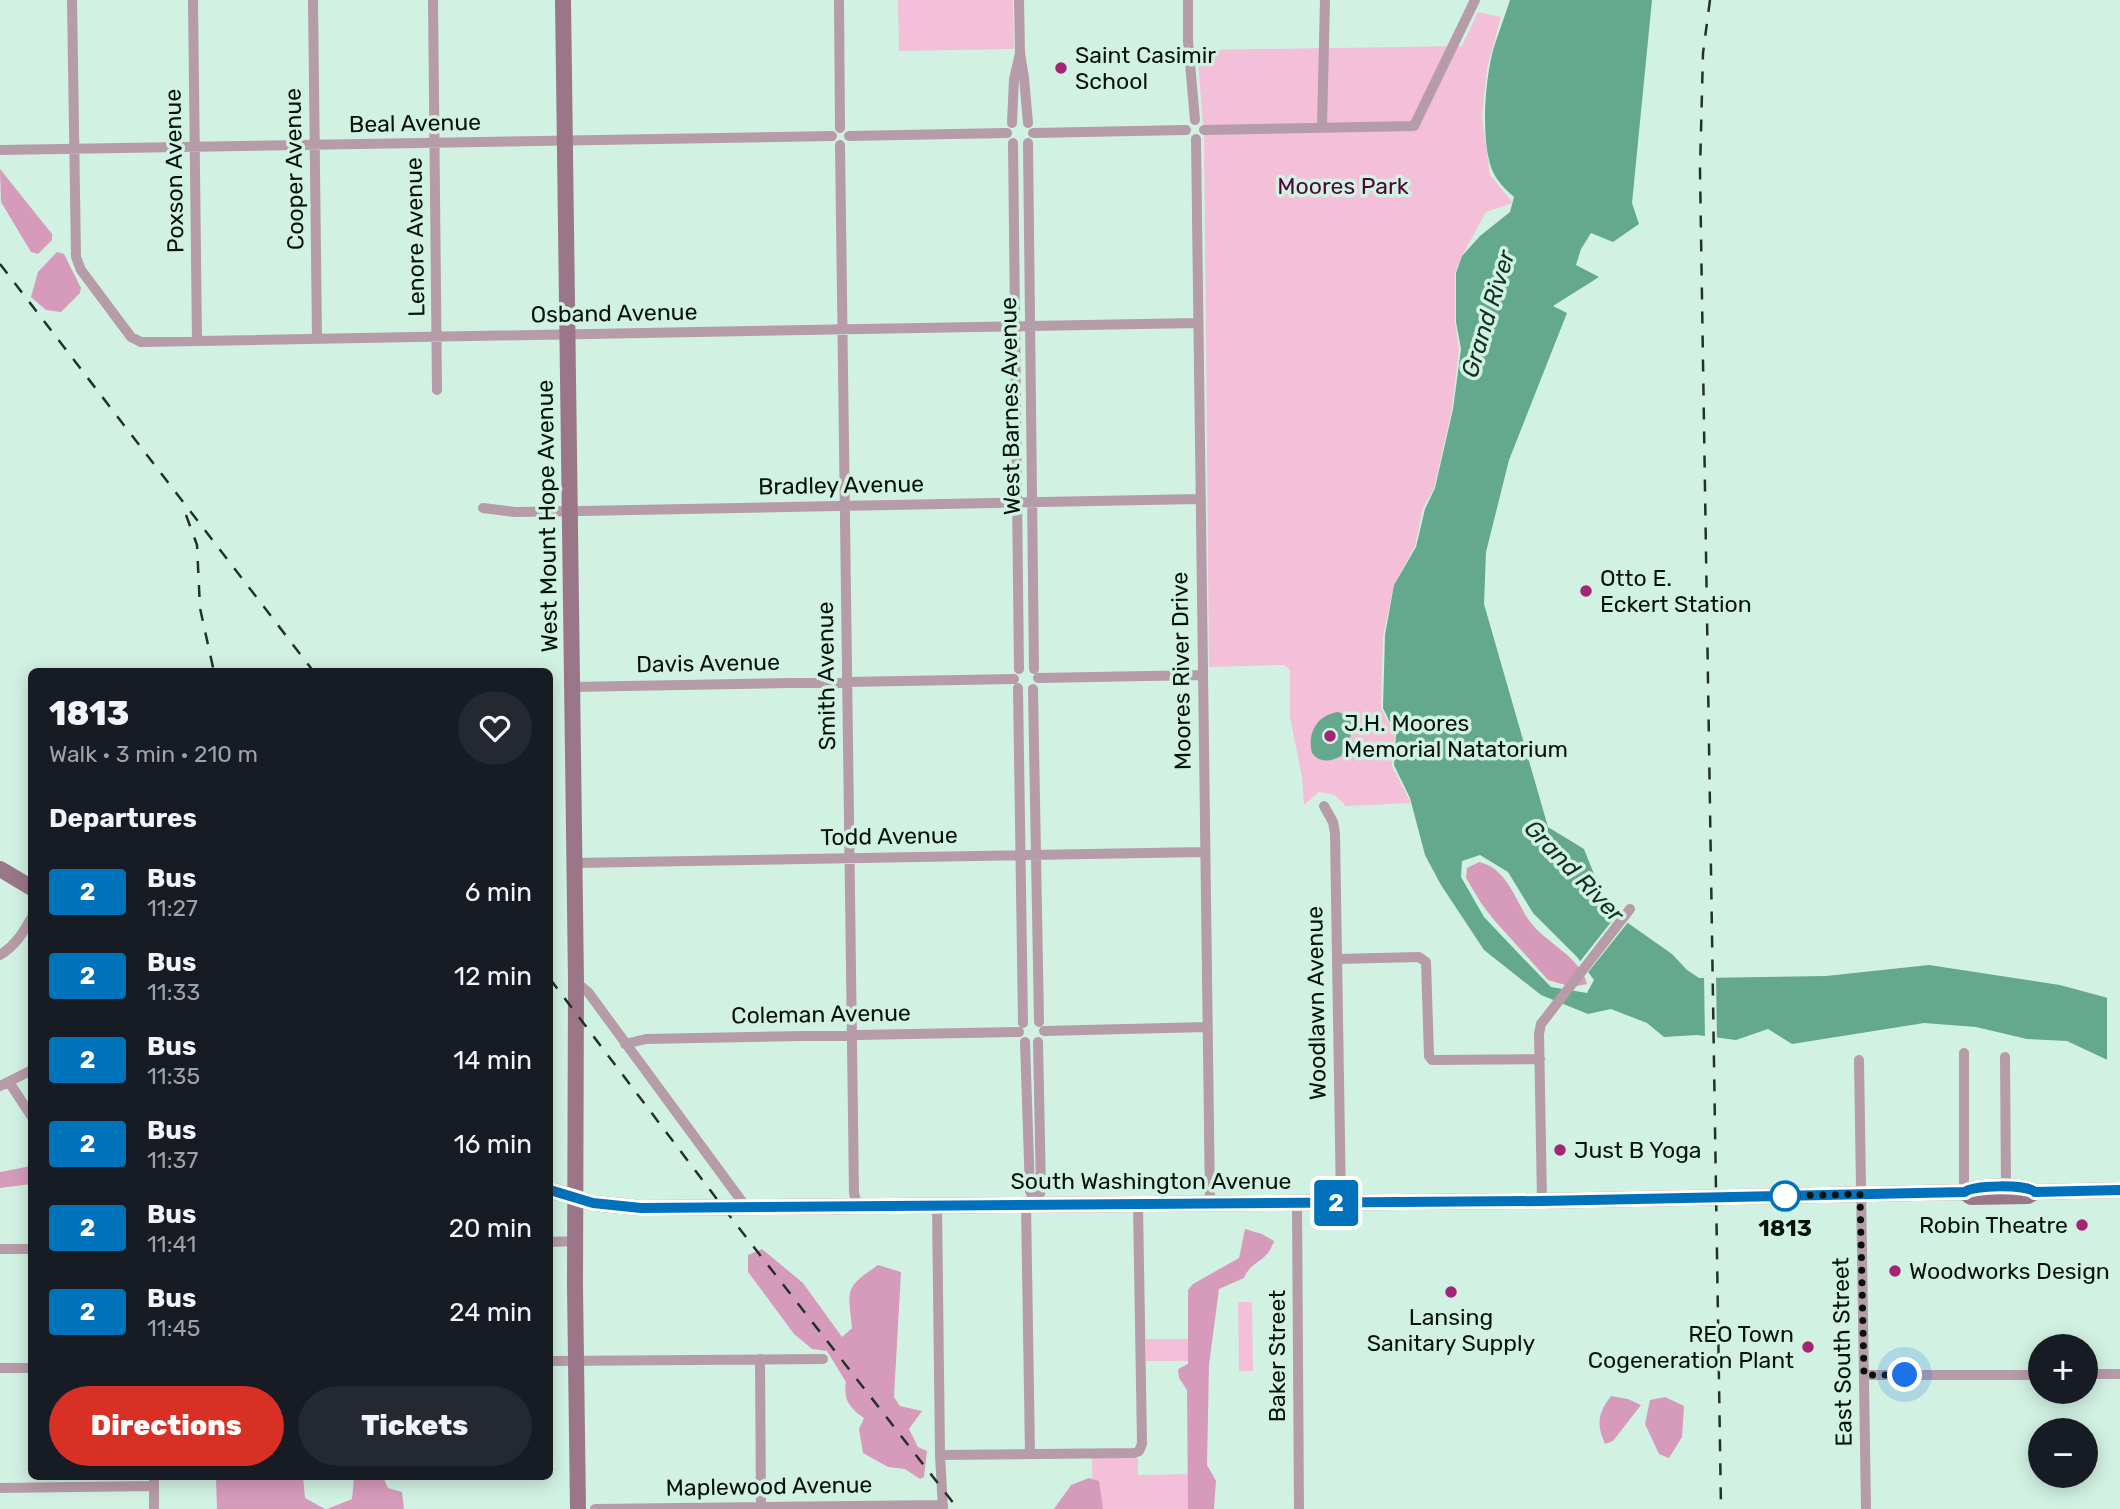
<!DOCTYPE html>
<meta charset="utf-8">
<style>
:root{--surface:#171b24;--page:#242831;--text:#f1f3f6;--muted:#9ea1a6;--accent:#d93025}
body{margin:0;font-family:Rubik,sans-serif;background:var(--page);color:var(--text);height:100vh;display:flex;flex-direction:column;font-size:26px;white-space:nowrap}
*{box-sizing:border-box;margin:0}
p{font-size:23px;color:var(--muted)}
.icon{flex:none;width:38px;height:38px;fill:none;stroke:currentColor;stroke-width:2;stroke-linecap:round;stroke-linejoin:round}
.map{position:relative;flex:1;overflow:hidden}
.sheet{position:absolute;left:28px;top:668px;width:525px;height:812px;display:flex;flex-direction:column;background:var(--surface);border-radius:10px;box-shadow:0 4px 18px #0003}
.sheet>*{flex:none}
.badge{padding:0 14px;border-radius:5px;font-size:24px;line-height:46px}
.controls{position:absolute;left:2028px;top:1334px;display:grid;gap:14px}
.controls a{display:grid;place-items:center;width:70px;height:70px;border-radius:50%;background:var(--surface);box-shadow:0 4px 18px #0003;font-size:35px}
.you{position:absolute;width:35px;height:35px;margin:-18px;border:5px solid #fff;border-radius:50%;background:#1a73e8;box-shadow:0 0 0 10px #1a73e833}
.map>.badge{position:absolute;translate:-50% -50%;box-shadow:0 0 0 4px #fff}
h2{padding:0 21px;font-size:26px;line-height:63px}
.round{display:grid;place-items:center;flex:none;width:74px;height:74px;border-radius:37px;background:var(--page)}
.summary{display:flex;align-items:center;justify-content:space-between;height:119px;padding:0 21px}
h1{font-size:33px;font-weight:800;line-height:52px}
.action{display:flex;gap:14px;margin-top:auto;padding:14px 21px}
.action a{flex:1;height:80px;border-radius:42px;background:var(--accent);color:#fff;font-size:28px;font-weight:800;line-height:80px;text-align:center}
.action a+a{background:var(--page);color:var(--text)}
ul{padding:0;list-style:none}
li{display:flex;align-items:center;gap:21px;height:84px;padding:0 21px}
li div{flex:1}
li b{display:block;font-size:26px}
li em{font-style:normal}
li .badge{min-width:77px;font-weight:700;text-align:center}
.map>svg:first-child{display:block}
.green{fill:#f3bfd9}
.forest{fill:#d69bba}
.water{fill:#64a88d;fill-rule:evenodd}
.pier{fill:#d1f2e3}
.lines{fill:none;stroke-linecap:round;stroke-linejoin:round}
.street{stroke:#b69ba8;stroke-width:10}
.secondary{stroke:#9b7689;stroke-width:16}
.rail{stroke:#23312a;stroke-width:2.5;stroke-dasharray:12 12;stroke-linecap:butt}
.line-casing{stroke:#fff;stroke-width:16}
.line{stroke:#0072bc;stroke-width:10}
.walk{stroke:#08130e;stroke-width:7;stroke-dasharray:0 12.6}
.poi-dot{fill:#a42576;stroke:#d1f2e3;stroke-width:2.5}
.stop-dot{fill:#fff;stroke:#0072bc;stroke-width:3.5}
.labels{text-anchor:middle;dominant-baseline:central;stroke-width:7;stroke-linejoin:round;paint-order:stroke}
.poi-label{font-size:23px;fill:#08130e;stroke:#d1f2e3;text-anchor:start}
.street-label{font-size:23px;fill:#08130e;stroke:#d1f2e3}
.park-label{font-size:23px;fill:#4d0835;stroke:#d1f2e3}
.stop-label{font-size:23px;font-weight:bold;fill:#08130e;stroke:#d1f2e3}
.water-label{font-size:24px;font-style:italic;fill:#103024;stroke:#d1f2e3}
</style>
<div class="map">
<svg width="2120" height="1509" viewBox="0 0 2120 1509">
<rect width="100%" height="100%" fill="#d1f2e3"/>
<path class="green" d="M898,0H1013L1014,49L899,51Z
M1478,12L1501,17L1487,68L1482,117L1490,175L1513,203L1486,212L1462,256L1455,273V322L1459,349L1452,409L1434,488L1423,508L1415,546L1394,585L1383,636L1381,708L1395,735L1392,766L1411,803L1346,806L1335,795L1319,792L1304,805L1302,777L1290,717V670L1284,665L1209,667L1204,136L1197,50L1462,46Z
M1238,1302H1252L1253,1371H1239Z
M1146,1339H1194L1195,1361H1146Z
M1092,1458H1138V1475L1196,1474V1509H1093Z"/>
<path class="forest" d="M0,169L52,234V240L38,254L31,252L1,202Z
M57,252L64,254L81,288L80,293L61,312L46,310L31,297L38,272Z
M1479,862C1486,864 1492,866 1498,872C1512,885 1518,904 1528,919C1544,943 1580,955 1587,984L1572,987L1548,980L1494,920L1481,903L1466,878L1467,868Z
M31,1166V1184L0,1188V1172Z
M1245,1229L1262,1234L1274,1241C1267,1263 1251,1260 1244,1278L1219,1289L1209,1365L1207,1465L1216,1481L1214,1509H1188L1187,1390L1179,1378L1178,1369L1188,1364V1290L1193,1284L1239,1258Z
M762,1249L803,1283L842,1337L852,1328C848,1289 844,1288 878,1265L901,1272L894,1397L900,1406L922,1411L909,1429L918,1447L927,1451L924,1477L920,1479L905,1469L888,1467L863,1453L859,1429L864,1418C850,1408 843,1400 846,1382L827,1351L812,1349L794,1334L748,1272V1255Z
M1611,1396L1628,1399L1641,1405L1613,1441L1605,1444C1596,1424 1598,1413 1611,1396Z
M1665,1397L1684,1406L1682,1437L1669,1458L1659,1454L1645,1424L1650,1400Z
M216,1477H303L305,1498L325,1509H217Z
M354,1477H383L388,1488L402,1492L404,1509H327L352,1499Z
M1089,1478L1099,1481L1103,1509H1054L1071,1485Z"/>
<path class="water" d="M1510,0H1652L1632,203L1639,224L1613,242L1591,233L1581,249L1576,265L1599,277L1553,306L1567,313L1509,460L1486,552L1484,604L1548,827L1584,849L1606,904L1618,916L1672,954L1687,970L1699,978L1826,976L1929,965L2060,985L2108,998L2116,1064L2067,1041L2027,1039L1976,1027L1924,1023L1792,1044L1768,1029L1736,1040L1697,1035L1664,1037L1647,1023L1611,1009L1588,1014L1541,995L1484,950L1441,885L1425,855L1410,798L1394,765L1396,735L1383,708L1385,635L1394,585L1416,547L1425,509L1435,488L1453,409L1461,349L1456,322V273L1462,256L1480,236L1510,212L1514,197C1506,190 1498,182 1493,172C1480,143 1485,77 1494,47C1499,31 1505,16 1510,0ZM1480,855L1508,872L1533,913L1577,957L1594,980L1587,993L1551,987L1521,956L1484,917L1461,877L1462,861Z
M1338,712C1361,718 1350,742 1341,756C1330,762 1320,763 1312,753C1307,733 1317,715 1338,712Z"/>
<path class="pier" d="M1619,912L1629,921L1586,975L1578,964Z
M1704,974H1716L1717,1041L1705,1040Z
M2107,994L2120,996V1067L2107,1064Z"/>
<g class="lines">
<path class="street" d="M72,0L76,257L81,270L131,337L141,342L1197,323
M193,0L197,341
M313,0L317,338
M433,0L437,390
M839,0L840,128
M1019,0L1020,53
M1188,0V41L1195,120
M1012,123L1014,79L1020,53L1024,78L1028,123
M1322,127L1325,0
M1204,130L1414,126L1475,0
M1033,133L1186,130
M849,136L1007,133
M1196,139L1210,1203
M1013,143L1019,669
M1028,143L1034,669
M840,145L854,1193L857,1205
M0,150L832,136
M483,508L515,512L582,511L1199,499
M1038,678L1202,675
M572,687L1014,679
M1018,688L1023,1023
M1033,689L1039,1022
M1324,806L1333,822L1335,833L1341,1203
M574,863L1204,852
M0,955C15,946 23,933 32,917
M1337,959L1419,957L1426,962L1429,1056L1432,1060L1540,1059
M576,982L588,992L746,1207
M1044,1031L1207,1027
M1025,1042L1030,1191L1035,1204
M625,1044L646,1039L1019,1032
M1964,1053V1192
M2005,1057L2006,1187
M1859,1060L1866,1509
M9,1082L32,1117
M0,1086L32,1070
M1542,1201L1539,1034L1541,1024L1630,909
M1297,1203L1299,1509
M1026,1204L1030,1454
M1035,1204L1041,1191L1038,1042
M937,1205L940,1455L943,1509
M550,1242L576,1241
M0,1249H32
M760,1359L761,1509
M550,1361L823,1359
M0,1368H32
M2086,1374H2120
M1864,1375H2040
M940,1455L1134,1453L1139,1451L1142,1444L1138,1205
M154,1477V1509
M0,1488L154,1486
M595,1509L943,1505"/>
<path class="secondary" d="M563,0L576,982L575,1286L578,1509
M0,869L32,888
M550,1190L593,1203L641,1208L1542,1201L1964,1192
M2035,1192C2027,1184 1972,1185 1964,1192L1971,1197L2028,1196L2035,1192L2120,1190"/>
<path class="rail" d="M1710,0L1703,53L1700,170L1721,1509
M0,264L314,672
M186,515L197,545L200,608L214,672
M550,979L732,1219L958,1509"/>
</g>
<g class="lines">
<g class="line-casing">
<path id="line" d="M550,1190L593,1203L641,1208L1542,1201L1965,1192C1972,1185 2027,1184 2035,1192L2120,1190"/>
</g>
<use href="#line" class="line"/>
<path class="walk" d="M1785,1196L1860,1194L1864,1375H1905"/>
</g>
<g class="poi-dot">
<circle cx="1061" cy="68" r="7"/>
<circle cx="1586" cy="591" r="7"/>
<circle cx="1330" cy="736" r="7"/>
<circle cx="1560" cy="1150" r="7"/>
<circle cx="2082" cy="1225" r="7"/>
<circle cx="1895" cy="1271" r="7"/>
<circle cx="1451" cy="1292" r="7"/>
<circle cx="1808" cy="1347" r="7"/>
</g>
<circle class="stop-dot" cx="1785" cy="1196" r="14"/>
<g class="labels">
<g class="poi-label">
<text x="1075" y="55">Saint Casimir<tspan x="1075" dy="26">School</tspan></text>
<text x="1600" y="578">Otto E.<tspan x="1600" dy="26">Eckert Station</tspan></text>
<text x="1344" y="723">J.H. Moores<tspan x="1344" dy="26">Memorial Natatorium</tspan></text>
<text x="1574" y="1150">Just B Yoga</text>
<text x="2068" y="1225" text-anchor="end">Robin Theatre</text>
<text x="1909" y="1271">Woodworks Design</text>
<text x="1451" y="1317" text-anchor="middle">Lansing<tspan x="1451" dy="26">Sanitary Supply</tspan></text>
<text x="1794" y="1334" text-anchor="end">REO Town<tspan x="1794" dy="26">Cogeneration Plant</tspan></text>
</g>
<g class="street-label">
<text transform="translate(415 123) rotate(-1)">Beal Avenue</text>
<text transform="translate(294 169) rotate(-91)">Cooper Avenue</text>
<text transform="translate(174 171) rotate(-91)">Poxson Avenue</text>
<text transform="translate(415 237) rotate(-91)">Lenore Avenue</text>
<text transform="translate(614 313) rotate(-1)">Osband Avenue</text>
<text transform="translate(1010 406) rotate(-91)">West Barnes Avenue</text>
<text transform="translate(841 485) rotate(-1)">Bradley Avenue</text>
<text transform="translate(547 516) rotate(-91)">West Mount Hope Avenue</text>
<text transform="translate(708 663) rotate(-1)">Davis Avenue</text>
<text transform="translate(1181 671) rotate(-91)">Moores River Drive</text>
<text transform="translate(826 676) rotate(-91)">Smith Avenue</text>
<text transform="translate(889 836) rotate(-1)">Todd Avenue</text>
<text transform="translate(1316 1003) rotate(-91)">Woodlawn Avenue</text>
<text transform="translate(821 1014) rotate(-1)">Coleman Avenue</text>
<text x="1151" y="1181">South Washington Avenue</text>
<text transform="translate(1842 1352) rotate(-91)">East South Street</text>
<text transform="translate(1277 1356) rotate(-90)">Baker Street</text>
<text transform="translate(769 1486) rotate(-1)">Maplewood Avenue</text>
</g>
<g class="park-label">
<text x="1343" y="186">Moores Park</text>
</g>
<g class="stop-label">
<text x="1785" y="1228">1813</text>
</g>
<g class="water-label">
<text transform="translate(1488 314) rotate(-73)">Grand River</text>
<text transform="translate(1574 871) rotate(46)">Grand River</text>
</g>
</g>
</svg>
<div class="controls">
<a>+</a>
<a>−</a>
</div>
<div class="you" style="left:1905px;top:1375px"></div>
<b class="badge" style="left:1336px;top:1203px;background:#0072bc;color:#fff">2</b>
<section class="sheet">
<div class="summary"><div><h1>1813</h1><p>Walk · 3 min · 210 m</p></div><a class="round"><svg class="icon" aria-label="heart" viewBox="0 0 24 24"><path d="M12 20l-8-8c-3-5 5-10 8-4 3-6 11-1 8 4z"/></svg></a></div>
<h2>Departures</h2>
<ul>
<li><span class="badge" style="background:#0072bc;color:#fff">2</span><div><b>Bus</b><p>11:27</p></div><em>6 min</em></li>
<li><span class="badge" style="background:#0072bc;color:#fff">2</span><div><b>Bus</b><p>11:33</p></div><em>12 min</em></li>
<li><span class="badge" style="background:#0072bc;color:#fff">2</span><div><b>Bus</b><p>11:35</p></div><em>14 min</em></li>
<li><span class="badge" style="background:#0072bc;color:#fff">2</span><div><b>Bus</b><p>11:37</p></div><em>16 min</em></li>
<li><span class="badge" style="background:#0072bc;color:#fff">2</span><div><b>Bus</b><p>11:41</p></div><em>20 min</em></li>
<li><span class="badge" style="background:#0072bc;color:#fff">2</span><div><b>Bus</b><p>11:45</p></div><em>24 min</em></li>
</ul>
<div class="action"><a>Directions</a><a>Tickets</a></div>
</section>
</div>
